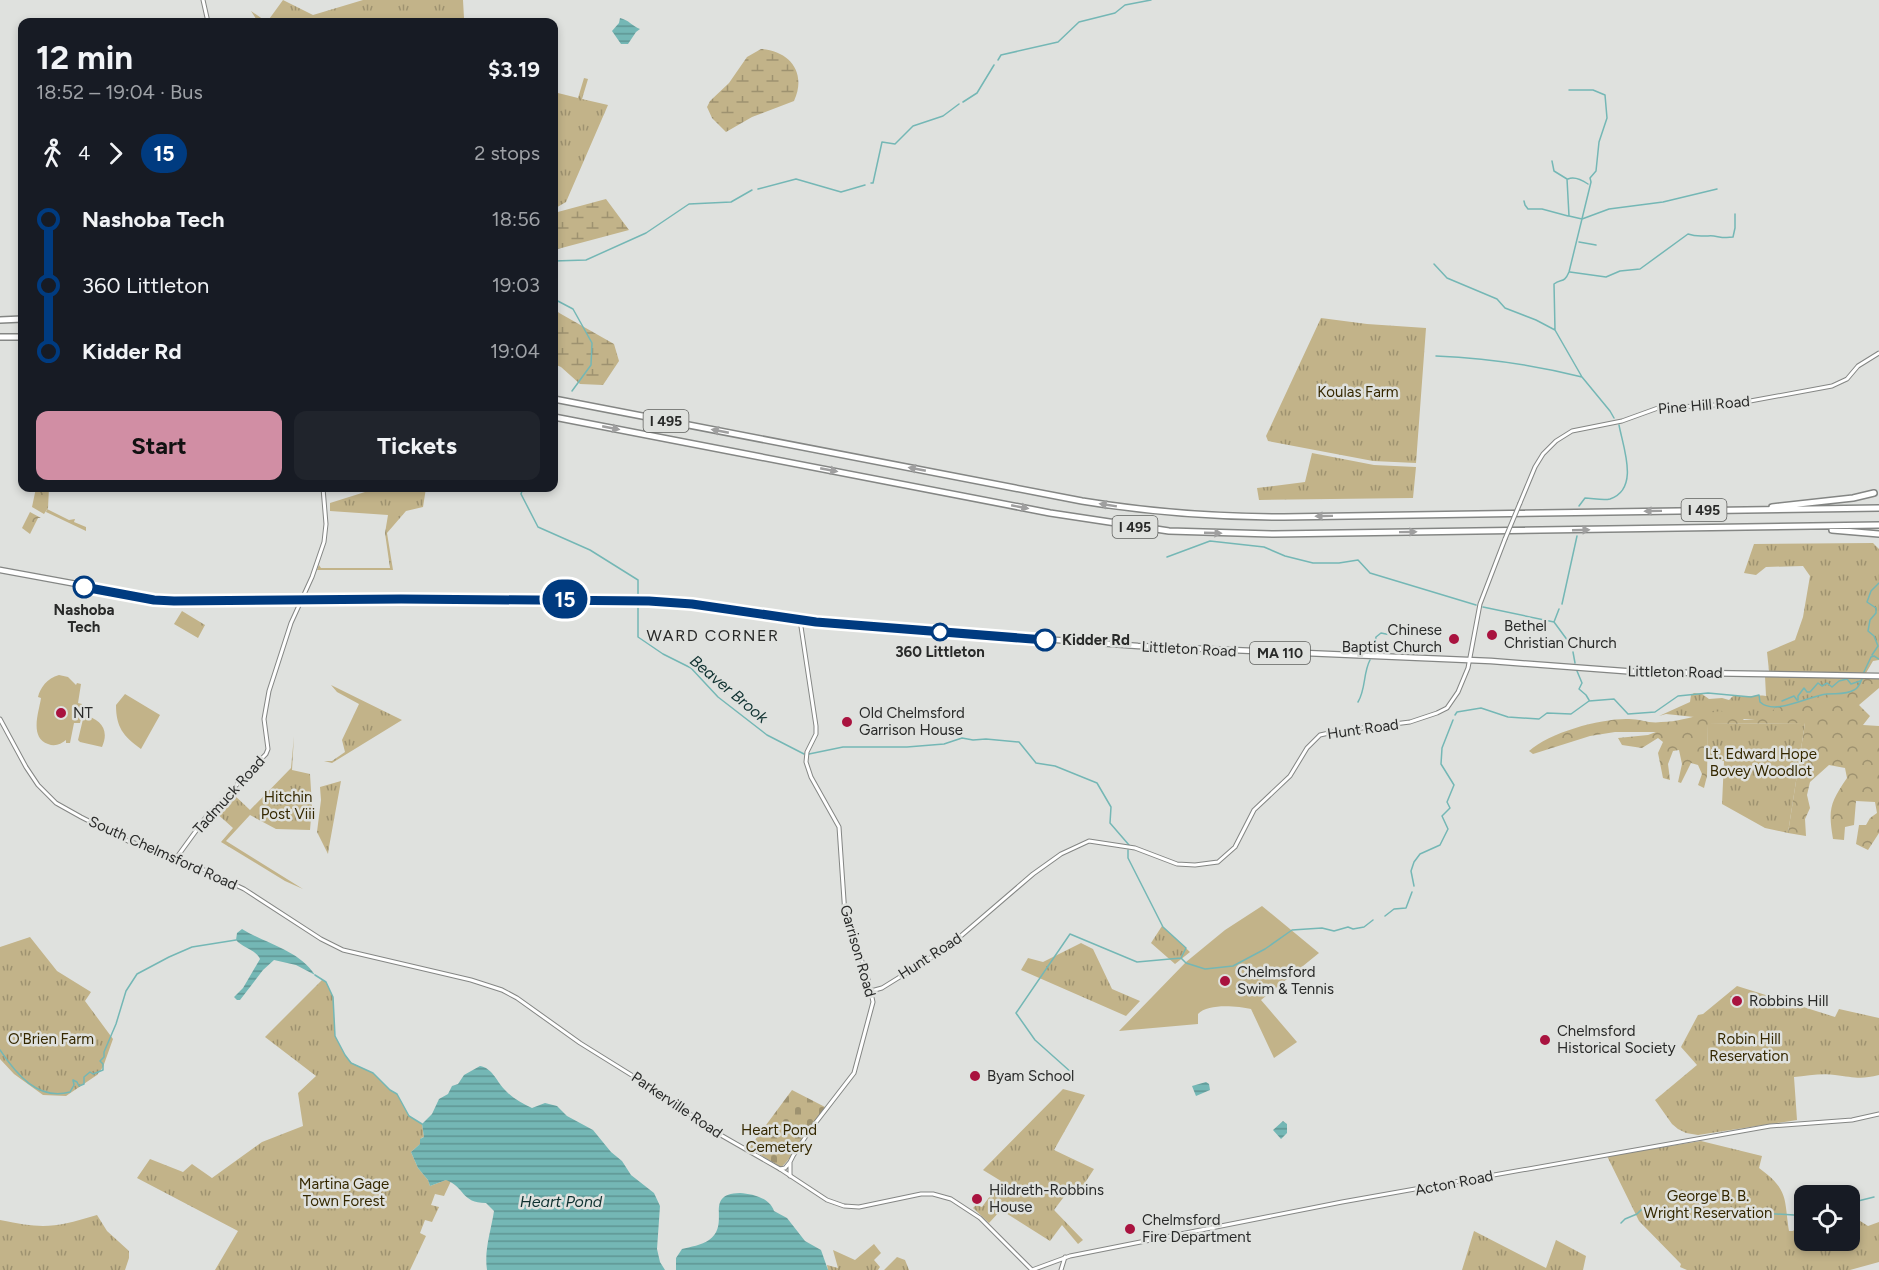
<!DOCTYPE html>
<meta charset="utf-8">
<style>
:root{--surface:#171b24;--page:#20242c;--text:#f1f3f6;--muted:#9ea1a6;--accent:#d18ea4}
body{margin:0;font-family:Figtree,sans-serif;background:var(--page);color:var(--text);height:100vh;display:flex;flex-direction:column;font-size:22px;white-space:nowrap}
*{box-sizing:border-box;margin:0}
p{font-size:20px;color:var(--muted)}
.icon{flex:none;width:33px;height:33px;fill:none;stroke:currentColor;stroke-width:2;stroke-linecap:round;stroke-linejoin:round}
.map{position:relative;flex:1;overflow:hidden}
.panel{position:absolute;left:18px;top:18px;width:540px;height:474px;display:flex;flex-direction:column;background:var(--surface);border-radius:12px;box-shadow:0 3px 9px #0003}
.panel>*{flex:none}
.badge{padding:0 12px;border-radius:20px;font-size:21px;line-height:39px}
.tools{position:absolute;left:1794px;top:1185px;display:grid;gap:12px}
.tools a{display:grid;place-items:center;width:66px;height:66px;border-radius:12px;background:var(--surface);box-shadow:0 3px 9px #0003;font-size:30px}
.map>.badge{position:absolute;translate:-50% -50%;box-shadow:0 0 0 3px #fff}
.legs{display:flex;align-items:center;gap:9px;height:66px;padding:0 18px;font-size:20px}
.legs p{margin-inline-start:auto}
.headline{display:flex;align-items:center;justify-content:space-between;height:102px;padding:0 18px}
h1{font-size:33px;font-weight:700;line-height:45px}
.action{display:flex;gap:12px;margin-top:auto;padding:12px 18px}
.action a{flex:1;height:69px;border-radius:12px;background:var(--accent);color:#111;font-size:24px;font-weight:700;line-height:69px;text-align:center}
.action a+a{background:var(--page);color:var(--text)}
ul{padding:0 18px;list-style:none}
li{display:flex;align-items:center;gap:21px;height:66px;font-size:22px}
li i{display:grid;place-items:center;width:9px;height:100%;margin:0 8px;background:currentColor}
li i::after{content:'';width:15px;height:15px;margin:-8px;border:4px solid;border-radius:50%;background:var(--surface)}
li p{margin-inline-start:auto}
li:first-child i{background:linear-gradient(#0000 50%,currentColor 0)}
li:last-child i{background:linear-gradient(currentColor 50%,#0000 0)}
.map>svg:first-child{display:block}
.grass{fill:url(#grass-tufts)}
.forest{fill:url(#forest-crowns)}
.wetland{fill:url(#wetland-marsh)}
.cemetery{fill:url(#cemetery-stones)}
.garden{fill:#c2b389}
.water{fill:url(#water-rules)}
.lines{fill:none;stroke-linecap:round;stroke-linejoin:round}
.stream{stroke:#74b7b5;stroke-width:1.5}
.tertiary-casing{stroke:#848684;stroke-width:5}
.secondary-casing{stroke:#848684;stroke-width:5}
.primary-casing{stroke:#848684;stroke-width:7}
.motorway-casing{stroke:#848684;stroke-width:8}
.tertiary{stroke:#fff;stroke-width:3}
.secondary{stroke:#fff;stroke-width:3}
.primary{stroke:#fff;stroke-width:4.5}
.motorway{stroke:#fff;stroke-width:5}
.tertiary-bridge-casing{stroke:#848684;stroke-width:5;stroke-linecap:butt}
.tertiary-bridge{stroke:#fff;stroke-width:3}
.oneway{fill:#9f9f9f}
.line-1-casing{stroke:#fff;stroke-width:14}
.line-1{stroke:#003b80;stroke-width:9}
.stop-1-dot{fill:#fff;stroke:#003b80;stroke-width:3}
.poi-dot{fill:#a9133f;stroke:#dfe1de;stroke-width:2}
.labels{text-anchor:middle;dominant-baseline:central;stroke-width:5;stroke-linejoin:round;paint-order:stroke}
.shield{fill:#dfe1de;stroke:#60615f;stroke-width:1.5}
.shield-label{font-size:14px;font-weight:bold;fill:#292a29}
.park-label{font-size:15px;fill:#352800;stroke:#dfe1de}
.street-label{font-size:15px;fill:#292a29;stroke:#dfe1de}
.stop-label{font-size:15px;font-weight:bold;fill:#292a29;stroke:#dfe1de}
.poi-label{font-size:15px;fill:#292a29;stroke:#dfe1de;text-anchor:start}
.neighbourhood-label{font-size:16px;letter-spacing:1.5px;fill:#292a29;stroke:#dfe1de}
.water-label{font-size:16px;font-style:italic;fill:#0f3130;stroke:#dfe1de}
</style>
<div class="map">
<svg width="1879" height="1270" viewBox="0 0 1879 1270">
<defs>
<pattern id="grass-tufts" width="24" height="20" patternUnits="userSpaceOnUse" patternTransform="scale(1.5)"><rect width="24" height="20" fill="#c2b389"/><path d="M3 7l-1-3M5 7V3M7 7l1-3M15 17l-1-3M17 17v-4M19 17l1-3" fill="none" stroke="#9e9270"/></pattern>
<pattern id="forest-crowns" width="20" height="18" patternUnits="userSpaceOnUse" patternTransform="scale(1.5)"><rect width="20" height="18" fill="#c2b389"/><path d="M2 6a3 3 0 1 1 6 0M12 15a3 3 0 1 1 6 0" fill="none" stroke="#9e9270"/></pattern>
<pattern id="wetland-marsh" width="20" height="14" patternUnits="userSpaceOnUse" patternTransform="scale(1.5)"><rect width="20" height="14" fill="#c2b389"/><path d="M1 5h8M5 5V1M11 12h8M15 12V8" fill="none" stroke="#9e9270"/></pattern>
<pattern id="cemetery-stones" width="16" height="16" patternUnits="userSpaceOnUse" patternTransform="scale(1.5)"><rect width="16" height="16" fill="#c2b389"/><path d="M2 7V4a2 2 0 0 1 4 0v3zM10 15v-3a2 2 0 0 1 4 0v3z" fill="#9e9270"/></pattern>
<pattern id="water-rules" width="6" height="5" patternUnits="userSpaceOnUse" patternTransform="scale(1.5)"><rect width="6" height="5" fill="#74b7b5"/><path d="M0 2.5h6" fill="none" stroke="#5f9593"/></pattern>
</defs>
<rect width="100%" height="100%" fill="#dfe1de"/>
<path class="grass" d="M283,0L313,15L363,0H463L464,18L458,22H258L251,11L267,22Z
M584,78L588,79L582,99L608,105L566,202L554,209V92L578,98Z
M1321,318L1367,324L1426,328L1416,463L1373,461L1268,441L1266,436Z
M1312,453L1374,465L1416,467L1413,498L1259,500L1257,488L1305,482Z
M364,488H426L423,507L406,511L387,533L393,570H317L319,565L321,568H390L385,533L388,515L330,511V503L365,492Z
M47,509L69,520L75,519L74,522L86,527V531L46,512Z
M1873,543L1879,549V660L1873,661L1866,673L1769,671L1767,652L1795,640L1803,617L1810,576L1803,566L1766,567L1756,575L1744,573L1754,544Z
M182,611L205,625L198,638L174,624Z
M1765,676L1879,679L1827,719H1713L1666,714L1659,716L1690,702L1691,695L1694,693L1702,694L1709,699L1722,698L1729,700L1734,695C1747,699 1753,694 1766,696Z
M331,685L402,720L332,763L324,761H332L345,752L342,740L359,704L337,692Z
M1805,723L1788,833L1765,828L1722,804L1724,761L1707,760L1708,724Z
M294,736L292,770L310,774L312,806L310,830L276,829L250,815L226,841L303,889L285,881L221,842L233,828L214,811L232,793L250,810L291,768Z
M341,781L329,847L328,854L317,832L321,800L320,787Z
M1162,926L1190,952L1175,964L1151,943Z
M30,937L57,971L91,992L85,1001L113,1039L103,1067L97,1075L66,1096L43,1095L14,1074L0,1059V947Z
M1081,943L1093,949L1112,989L1140,1001L1126,1016L1021,970L1028,958L1043,962Z
M322,980L326,982L333,997L335,1036L345,1055L352,1063L373,1073L390,1090L397,1094L409,1116L422,1124L424,1137L421,1138L420,1144L411,1152L418,1168L428,1180L430,1186L446,1180L451,1181L444,1196L435,1194L431,1205L439,1207L432,1222L425,1220L420,1233L426,1236L410,1270H215L238,1231L137,1178L150,1159L183,1172L192,1164L212,1178L262,1142L303,1126L298,1093L316,1076L265,1037Z
M1737,986L1835,1017L1839,1009L1879,1018V1075C1860,1080 1853,1077 1835,1075C1822,1073 1807,1076 1794,1077L1797,1120L1698,1135L1686,1133L1678,1129L1672,1124L1655,1100L1697,1065L1681,1047L1698,1015L1703,1014Z
M1063,1089L1085,1095L1054,1150L1094,1169L1077,1195L1069,1190L1054,1210L1083,1240L1078,1244L1062,1225L1050,1241L1001,1210L989,1223L973,1208L976,1205L982,1207L1001,1181L983,1170Z
M1701,1141L1762,1156L1759,1168C1789,1190 1784,1198 1789,1231H1793L1804,1220V1240H1850V1220L1857,1219L1868,1226L1879,1222V1262L1850,1270H1687L1680,1267L1681,1264L1639,1221L1607,1156Z
M97,1215L107,1231L129,1251V1258L125,1270H0V1220C43,1229 54,1228 97,1215Z
M1474,1231L1546,1268L1556,1240L1586,1256L1583,1270H1462Z
M874,1244L881,1253L874,1260L880,1267L878,1270H828L827,1265L838,1268L833,1250L855,1260Z
M897,1257L905,1260L909,1270H884Z"/>
<path class="forest" d="M36,488H49L48,508L44,514L32,507Z
M30,512L41,518H38L30,534L22,528Z
M1863,675L1879,676V688L1859,705L1870,716L1863,725L1879,726V833L1868,850L1856,844L1859,825H1866L1870,818L1877,813L1875,802L1856,801L1854,825L1845,827L1844,840L1833,839C1828,809 1830,803 1847,778L1845,768L1829,765L1810,782L1807,795L1810,808L1805,819L1806,836L1788,833L1805,723L1708,724L1707,776L1704,788L1698,785L1702,774L1698,765L1691,763L1681,783L1678,782L1682,764L1679,750L1673,751L1668,764L1670,780L1663,778L1658,753L1663,742L1658,738L1642,748L1622,745L1618,738L1648,735L1656,732H1615L1590,736L1533,754L1529,751C1550,732 1602,718 1629,719C1640,719 1650,724 1661,722C1669,722 1676,721 1684,719C1705,715 1727,703 1744,720L1766,718L1776,707L1826,694L1853,691L1858,688Z"/>
<path class="wetland" d="M761,49C790,51 807,73 794,101L752,117L726,132L712,118L707,107L710,101L729,83L747,57Z
M606,199L629,230L554,250V213Z
M554,310L614,344L619,361L603,385L580,384L561,367L554,364Z"/>
<path class="cemetery" d="M792,1090L825,1107C817,1118 788,1164 781,1167L749,1148Z"/>
<path class="garden" d="M59,675L68,677L76,685L77,683L81,684L78,703L82,704V707L84,708L80,723H74L70,743H66V740C61,744 55,747 48,744C29,737 39,712 41,698L38,697C40,688 47,678 59,675Z
M125,694L160,715L141,749C123,736 116,727 116,705Z
M84,715C100,719 110,729 102,747L80,742L78,740Z
M1262,906L1319,953L1261,1000L1297,1042L1274,1058L1251,1009C1237,1006 1208,1003 1198,1014V1024L1119,1031L1186,962L1225,930Z"/>
<path class="water" d="M620,18C629,20 632,26 640,29L636,32L628,44H621L612,31L619,23Z
M242,929C266,944 299,950 315,975L296,965L274,960L263,970L240,1000H237L234,997L243,988L260,959C255,949 243,948 236,940L237,933Z
M480,1066C492,1068 496,1080 504,1089C512,1098 521,1103 532,1108L545,1103L557,1106L567,1116L593,1130L611,1152L622,1161L631,1175L654,1193L660,1206L657,1249L660,1262L665,1270H487C484,1250 491,1231 494,1211L486,1203C461,1203 465,1187 446,1180L430,1186L428,1180L418,1168L411,1152L420,1144V1139L424,1137L422,1124L432,1114L439,1099L448,1094L452,1086L458,1084L464,1075Z
M1206,1082L1209,1084L1210,1090L1196,1096L1192,1086Z
M1283,1121L1287,1124V1133L1281,1139L1273,1130Z
M740,1193C753,1194 770,1198 774,1211L787,1218L805,1241L821,1250L828,1270H676V1258L682,1249C690,1247 702,1245 709,1240C732,1224 702,1194 740,1193Z"/>
<g class="lines">
<path class="stream" d="M998,60L1001,55L1058,42L1079,22L1115,13L1125,5L1151,0
M1569,90H1593L1605,95L1607,118L1599,142L1596,171L1590,178L1591,182L1569,272C1564,284 1561,278 1554,284L1555,330L1582,377L1610,411L1614,418
M963,102L977,93L994,65
M1552,161L1554,171L1567,179L1569,216L1582,219L1609,209L1663,202L1717,189
M1568,179C1575,176 1582,180 1588,184
M871,183H873L882,142L895,144L913,126L943,116L959,104
M758,189L796,179L841,192L865,185
M1524,201L1525,205L1528,209H1542L1568,216
M1579,242L1596,245
M554,261L586,260L646,233L689,204L731,202L752,190
M1434,264L1447,278L1497,299L1505,308L1536,320L1555,330
M1570,272L1606,277L1620,271L1640,269L1688,234C1696,237 1699,236 1708,236C1717,235 1720,239 1733,237L1735,228V214
M554,299L573,309L592,343L591,365L572,391
M1436,356C1486,358 1534,365 1582,377
M523,488L521,494L538,527L590,550L638,580V597
M1579,506L1585,498C1592,498 1603,501 1610,499C1640,489 1623,447 1619,425
M1167,557L1210,541L1264,547L1285,556L1313,563H1339L1358,560L1370,573L1476,605
M638,604V637L663,654L691,668L718,697L767,735L804,754
M1562,604L1577,536
M1483,607L1554,622
M1559,609L1554,622L1568,641
M1573,652L1575,663
M1373,653L1376,637L1381,633L1391,635
M1872,655L1878,646L1874,636L1868,631L1870,620L1876,613V608L1867,602L1871,591L1879,583
M1577,671L1582,683L1579,689L1586,695L1589,700
M1863,674L1871,657L1874,656L1879,659
M1798,700V696L1804,688L1807,692H1810L1818,683L1822,686L1827,683L1832,687L1839,681L1847,679L1851,684L1860,681
M1782,701L1794,696L1797,700
M1358,702C1366,689 1363,673 1370,660
M1455,715L1457,712L1481,708L1508,717L1539,719L1547,713L1571,714L1589,701L1614,699L1628,714L1655,712L1678,696L1708,693L1751,697L1759,695L1760,702C1775,716 1808,696 1827,694C1836,693 1846,695 1854,690C1859,688 1860,683 1862,679
M809,754L843,747H907L944,744L962,738L973,740L986,739L1019,742L1036,763L1055,766L1097,783L1111,807L1110,823L1129,845
M1128,850V858L1163,927L1186,948L1181,958L1186,963L1205,969L1233,966L1265,949L1292,930L1322,928L1334,931L1348,927L1353,929L1364,927L1373,920
M1414,886L1411,871L1414,862L1420,854L1440,845L1448,829L1442,816L1450,808L1447,802L1454,785L1441,764L1442,748L1453,720
M1385,916L1394,909L1406,908L1412,892
M315,975L326,982L333,997L335,1036L345,1055L351,1063L373,1073L390,1090L397,1094L409,1116L422,1124
M0,1050C16,1074 38,1101 70,1092L74,1085L73,1080L77,1082L79,1086L84,1084V1077L90,1072L93,1074L103,1070V1064L100,1061L104,1057V1052L116,1024L126,991L137,974L169,957L192,947L236,940
M1072,1073L1035,1040L1016,1013L1070,934L1137,962L1181,958
M1850,1203L1874,1197
M1621,1223L1625,1219L1637,1214L1645,1206C1658,1212 1671,1212 1686,1209L1794,1215L1804,1213"/>
<g class="tertiary-casing">
<path id="tertiary" d="M203,0L208,22
M1520,503L1535,467L1543,454L1556,441L1572,431L1622,421L1658,408L1734,404L1832,386L1847,379L1858,366L1879,353
M177,857L206,817L266,754L268,749L264,719L269,691L291,623L312,577L324,542L326,524L323,488
M871,991L882,988L948,947L1033,874L1061,854L1089,841L1135,848L1177,864L1195,865L1218,862L1235,847L1254,810L1290,776L1307,748L1320,735L1338,731L1410,722L1437,713L1447,708L1458,692L1468,668L1480,604L1505,539
M780,1169L785,1168L790,1162
M790,1176V1162L793,1156L810,1130L854,1073L873,1002L867,975L845,915L839,827L811,777L806,762L807,752L816,734V726L800,620"/>
</g>
<g class="secondary-casing">
<path id="secondary" d="M0,719L26,767L38,785L56,803L81,817L128,841L177,857L244,889L321,939L343,950L471,980L502,990L517,998L580,1043L662,1094L712,1130L780,1169L827,1200L844,1206L859,1207L921,1194H933L951,1199L980,1218L1032,1270
M1032,1270L1070,1256L1342,1202L1770,1126L1852,1120L1879,1114
M1061,1270L1065,1257"/>
</g>
<g class="primary-casing">
<path id="primary" d="M0,570L169,601L401,599L658,601L816,622L1138,646L1491,661L1637,672L1879,676"/>
</g>
<g class="motorway-casing">
<path id="motorway" d="M0,320L22,319
M0,337H22
M554,399L1082,501C1149,512 1216,517 1284,517L1879,508
M554,417L1050,513L1169,531L1274,534L1879,525
M1772,507L1853,498L1874,493
M1832,530L1879,534"/>
</g>
<use href="#tertiary" class="tertiary"/>
<use href="#secondary" class="secondary"/>
<use href="#primary" class="primary"/>
<use href="#motorway" class="motorway"/>
<g class="tertiary-bridge-casing">
<path id="tertiary-bridge" d="M1505,539L1520,503"/>
</g>
<use href="#tertiary-bridge" class="tertiary-bridge"/>
</g>
<defs><path id="oneway-solid" d="M-6-.8H1V-3.2L6.5 0L1 3.2V.8H-6Z" transform="scale(1.5)"/></defs>
<g class="oneway">
<use href="#oneway-solid" transform="translate(611 428) rotate(11)"/>
<use href="#oneway-solid" transform="translate(720 431) rotate(-169)"/>
<use href="#oneway-solid" transform="translate(917 469) rotate(-169)"/>
<use href="#oneway-solid" transform="translate(829 470) rotate(11)"/>
<use href="#oneway-solid" transform="translate(1108 505) rotate(-171)"/>
<use href="#oneway-solid" transform="translate(1020 507) rotate(11)"/>
<use href="#oneway-solid" transform="translate(1653 511) rotate(179)"/>
<use href="#oneway-solid" transform="translate(1324 516) rotate(179)"/>
<use href="#oneway-solid" transform="translate(1581 530) rotate(-2)"/>
<use href="#oneway-solid" transform="translate(1408 532) rotate(-1)"/>
<use href="#oneway-solid" transform="translate(1213 533) rotate(2)"/>
</g>
<g class="lines">
<g class="line-1-casing">
<path id="line-1" d="M84,587L154,600L174,601L401,599L649,601L692,604L816,622L1045,640"/>
</g>
<use href="#line-1" class="line-1"/>
</g>
<g class="stop-1-dot">
<circle cx="84" cy="587" r="10"/>
<circle cx="940" cy="632" r="8"/>
<circle cx="1045" cy="640" r="10"/>
</g>
<g class="poi-dot">
<circle cx="1492" cy="635" r="6"/>
<circle cx="1454" cy="639" r="6"/>
<circle cx="61" cy="713" r="6"/>
<circle cx="847" cy="722" r="6"/>
<circle cx="1225" cy="981" r="6"/>
<circle cx="1737" cy="1001" r="6"/>
<circle cx="1545" cy="1040" r="6"/>
<circle cx="975" cy="1076" r="6"/>
<circle cx="977" cy="1199" r="6"/>
<circle cx="1130" cy="1229" r="6"/>
</g>
<g class="labels">
<g class="shield">
<rect x="643.5" y="410" width="45" height="22" rx="4.5"/>
<rect x="1681.5" y="499" width="45" height="22" rx="4.5"/>
<rect x="1112.5" y="516" width="45" height="22" rx="4.5"/>
<rect x="1250" y="642" width="60" height="22" rx="4.5"/>
</g>
<g class="shield-label">
<text x="666" y="421">I 495</text>
<text x="1704" y="510">I 495</text>
<text x="1135" y="527">I 495</text>
<text x="1280" y="653">MA 110</text>
</g>
<g class="park-label">
<text x="1358" y="392">Koulas Farm</text>
<text x="1761" y="754">Lt. Edward Hope<tspan x="1761" dy="17">Bovey Woodlot</tspan></text>
<text x="288" y="797">Hitchin<tspan x="288" dy="17">Post Viii</tspan></text>
<text x="51" y="1039">O'Brien Farm</text>
<text x="1749" y="1039">Robin Hill<tspan x="1749" dy="17">Reservation</tspan></text>
<text x="779" y="1130">Heart Pond<tspan x="779" dy="17">Cemetery</tspan></text>
<text x="344" y="1184">Martina Gage<tspan x="344" dy="17">Town Forest</tspan></text>
<text x="1708" y="1196">George B. B.<tspan x="1708" dy="17">Wright Reservation</tspan></text>
</g>
<g class="street-label">
<text transform="translate(1704 405) rotate(-5)">Pine Hill Road</text>
<text transform="translate(1189 649) rotate(3)">Littleton Road</text>
<text transform="translate(1675 672) rotate(1)">Littleton Road</text>
<text transform="translate(1363 729) rotate(-8)">Hunt Road</text>
<text transform="translate(229 795) rotate(-48)">Tadmuck Road</text>
<text transform="translate(163 853) rotate(24)">South Chelmsford Road</text>
<text transform="translate(858 951) rotate(74)">Garrison Road</text>
<text transform="translate(930 956) rotate(-33)">Hunt Road</text>
<text transform="translate(677 1105) rotate(34)">Parkerville Road</text>
<text transform="translate(1454 1183) rotate(-11)">Acton Road</text>
</g>
<g class="stop-label">
<text x="84" y="610">Nashoba<tspan x="84" dy="17">Tech</tspan></text>
<text x="1062" y="640" text-anchor="start">Kidder Rd</text>
<text x="940" y="652">360 Littleton</text>
</g>
<g class="poi-label">
<text x="1504" y="626">Bethel<tspan x="1504" dy="17">Christian Church</tspan></text>
<text x="1442" y="630" text-anchor="end">Chinese<tspan x="1442" dy="17">Baptist Church</tspan></text>
<text x="73" y="713">NT</text>
<text x="859" y="713">Old Chelmsford<tspan x="859" dy="17">Garrison House</tspan></text>
<text x="1237" y="972">Chelmsford<tspan x="1237" dy="17">Swim &amp; Tennis</tspan></text>
<text x="1749" y="1001">Robbins Hill</text>
<text x="1557" y="1031">Chelmsford<tspan x="1557" dy="17">Historical Society</tspan></text>
<text x="987" y="1076">Byam School</text>
<text x="989" y="1190">Hildreth-Robbins<tspan x="989" dy="17">House</tspan></text>
<text x="1142" y="1220">Chelmsford<tspan x="1142" dy="17">Fire Department</tspan></text>
</g>
<g class="neighbourhood-label">
<text x="713" y="635">WARD CORNER</text>
</g>
<g class="water-label">
<text transform="translate(729 689) rotate(40)">Beaver Brook</text>
<text x="561" y="1201">Heart Pond</text>
</g>
</g>
</svg>
<div class="tools">
<a><svg class="icon" aria-label="locate" viewBox="0 0 24 24"><circle cx="12" cy="12" r="6"/><path d="M12 2v4M12 18v4M2 12h4M18 12h4"/></svg></a>
</div>
<b class="badge" style="left:565px;top:599px;background:#003b80;color:#fff">15</b>
<section class="panel">
<div class="headline"><div><h1>12 min</h1><p>18:52 – 19:04 · Bus</p></div><b>$3.19</b></div>
<div class="legs"><svg class="icon" aria-label="walk" viewBox="0 0 24 24"><circle cx="13" cy="4" r="2"/><path d="M13 8l-2 6 4 7M11 14l-3 7M7 12l3-4h3l4 4"/></svg>4<svg class="icon" aria-label="forward" viewBox="0 0 24 24"><path d="M9 5l7 7-7 7"/></svg><b class="badge" style="background:#003b80;color:#fff">15</b><p>2 stops</p></div>
<ul>
<li><i style="color:#003b80"></i><b>Nashoba Tech</b><p>18:56</p></li>
<li><i style="color:#003b80"></i><span>360 Littleton</span><p>19:03</p></li>
<li><i style="color:#003b80"></i><b>Kidder Rd</b><p>19:04</p></li>
</ul>
<div class="action"><a>Start</a><a>Tickets</a></div>
</section>
</div>
